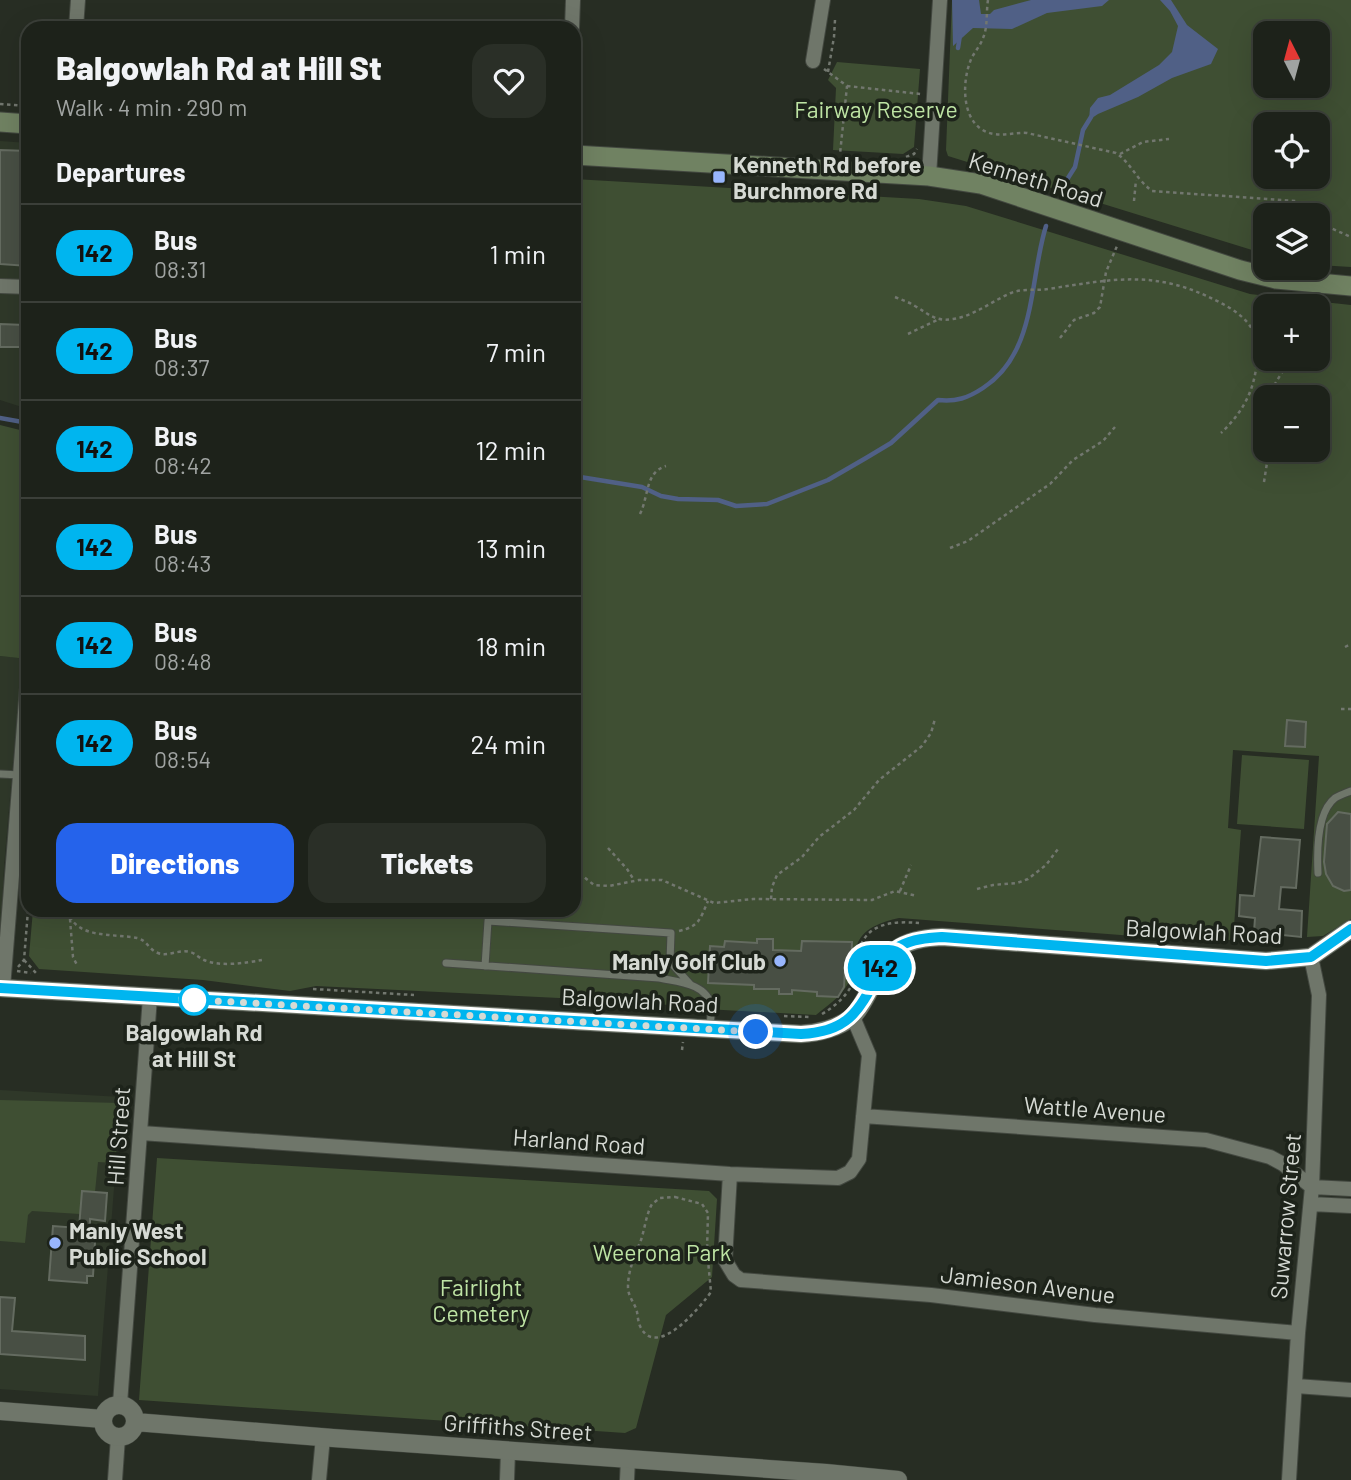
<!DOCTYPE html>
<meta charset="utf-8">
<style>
:root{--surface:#1d221a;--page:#2a2f27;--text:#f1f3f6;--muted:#a0a4a2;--line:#3b3f39;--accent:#2563eb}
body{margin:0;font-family:Barlow,sans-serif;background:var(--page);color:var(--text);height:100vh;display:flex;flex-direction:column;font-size:26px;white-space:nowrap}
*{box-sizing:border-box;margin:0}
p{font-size:23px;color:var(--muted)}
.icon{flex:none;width:38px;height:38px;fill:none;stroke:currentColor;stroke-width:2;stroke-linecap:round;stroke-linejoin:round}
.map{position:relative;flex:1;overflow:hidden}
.side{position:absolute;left:21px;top:21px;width:560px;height:896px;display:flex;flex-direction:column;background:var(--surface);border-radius:21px;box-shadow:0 7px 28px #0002,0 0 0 2px var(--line)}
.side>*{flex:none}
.badge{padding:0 14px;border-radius:23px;font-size:24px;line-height:46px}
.needle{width:46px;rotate:354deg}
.controls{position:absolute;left:1253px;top:21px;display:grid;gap:14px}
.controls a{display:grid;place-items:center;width:77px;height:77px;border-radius:14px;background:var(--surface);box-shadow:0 7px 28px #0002,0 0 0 2px var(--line);font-size:35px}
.you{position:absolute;width:35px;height:35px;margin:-18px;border:5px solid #fff;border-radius:50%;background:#1a73e8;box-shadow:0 0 0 10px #1a73e833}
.map>.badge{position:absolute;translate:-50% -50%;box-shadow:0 0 0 4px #fff}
h2{padding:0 35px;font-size:26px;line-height:63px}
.round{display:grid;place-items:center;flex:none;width:74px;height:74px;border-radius:21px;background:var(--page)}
.headline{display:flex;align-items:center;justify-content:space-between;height:119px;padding:0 35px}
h1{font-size:33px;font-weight:800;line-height:52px}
.button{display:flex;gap:14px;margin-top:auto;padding:14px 35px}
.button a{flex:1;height:80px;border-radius:21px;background:var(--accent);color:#fff;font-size:28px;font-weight:800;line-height:80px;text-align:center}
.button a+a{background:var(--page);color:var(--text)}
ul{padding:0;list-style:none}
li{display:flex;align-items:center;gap:21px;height:98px;padding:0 35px;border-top:2px solid var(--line)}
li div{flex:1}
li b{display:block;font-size:26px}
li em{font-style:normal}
li .badge{min-width:77px;font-weight:700;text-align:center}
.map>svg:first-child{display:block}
.built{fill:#2f3829}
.green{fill:#3f4f33;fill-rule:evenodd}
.water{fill:#506086}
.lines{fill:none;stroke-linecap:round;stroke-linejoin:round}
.stream{stroke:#506086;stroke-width:4.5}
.building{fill:#484f44;stroke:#646b60;stroke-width:2}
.service-casing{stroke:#434840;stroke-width:9}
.minor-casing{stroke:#434840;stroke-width:16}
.tertiary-casing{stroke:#434840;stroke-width:19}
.secondary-casing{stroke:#434840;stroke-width:21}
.path{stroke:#72776f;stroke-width:2.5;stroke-dasharray:3.5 3.5;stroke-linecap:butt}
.service{stroke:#6f766a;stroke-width:7}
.minor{stroke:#6f766a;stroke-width:14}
.tertiary{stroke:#6f766a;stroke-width:18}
.secondary{stroke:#708262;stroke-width:19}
.line-casing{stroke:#fff;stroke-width:16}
.line{stroke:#00b5ef;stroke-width:10}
.walk{stroke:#d6dad4;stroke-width:7;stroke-dasharray:0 12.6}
.poi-dot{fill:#98b6fd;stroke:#1d231a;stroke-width:2.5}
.stop-dot{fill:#fff;stroke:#00b5ef;stroke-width:3.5}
.labels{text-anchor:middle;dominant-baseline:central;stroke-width:7;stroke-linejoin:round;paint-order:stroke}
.park-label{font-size:23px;fill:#bee4a4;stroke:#1d231a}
.poi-label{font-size:23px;font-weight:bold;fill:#d6dad4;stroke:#1d231a;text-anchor:start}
.street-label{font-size:23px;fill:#d6dad4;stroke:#1d231a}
.stop-label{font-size:23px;font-weight:bold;fill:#d6dad4;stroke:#1d231a}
</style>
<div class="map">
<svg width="1351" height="1480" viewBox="0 0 1351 1480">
<rect width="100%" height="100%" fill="#272d23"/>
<path class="built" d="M0,141L28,143V409L0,400Z
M0,656L22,658L4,867L0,947Z
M0,1090L121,1097L98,1396L0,1389Z"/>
<path class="green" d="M952,0H1351V267L1318,265V215H1265V254L948,156L946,150ZM1265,33H1318V86H1265ZM1265,124H1318V177H1265Z
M837,62L920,69L914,147L903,154L833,150L836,88L828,80Z
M574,179L919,199L966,206L1250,294L1351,305V919L1323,936L1307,937L1319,756L1233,750L1228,828L1241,830L1233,940L1173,939L899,918C882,922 861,928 856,948C854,956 855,966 852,975C845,994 831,1003 816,1015L705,1009L641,1002L316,986L290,991L203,980L39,969L29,956L33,910H574ZM1265,306H1318V359H1265ZM1265,397H1318V450H1265Z
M0,425L28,432V659L0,656Z
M1242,755L1309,760L1304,829L1237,824Z
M0,1100L120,1103L115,1163L98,1162L95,1192L83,1191L80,1214L32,1211L28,1215L25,1243L0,1241Z
M157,1158L709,1191L717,1199L712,1277L666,1315L636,1428L625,1433L139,1400Z"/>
<path class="water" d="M952,0H979L981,14H990L994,10L1031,0H1109L1102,6L1047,13L1012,29L973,28L953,46Z
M1160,0H1171L1187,25L1218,49L1211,64L1172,78L1138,97L1098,114L1089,120L1090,108L1098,98L1110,95L1159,65L1172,52L1178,26L1170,11Z"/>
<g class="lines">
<path class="stream" d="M958,48L960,35
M1061,189L1075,167L1083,130L1091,117
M0,418L28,423
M574,476L642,487L661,496L678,499L718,500L736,506L767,504L828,480L866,458L891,443L938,400C956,402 968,398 983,388C1037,353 1029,280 1046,226"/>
</g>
<path class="building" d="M0,150L28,151V266L0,264Z
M0,324L24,325L22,347H0Z
M1287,720L1306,722L1305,747L1285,746Z
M1338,812L1351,814V890L1344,891L1333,886L1326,874L1324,862L1327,824Z
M1261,837L1300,840L1296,888L1281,887L1279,909L1302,911L1301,937L1254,932L1255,918L1239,916L1240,895L1254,896Z
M757,939H773V950L801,951L802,941L852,942L851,970H845L844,987L838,997L817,996V992L792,990V994H779V989H754V985L708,983L710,946L724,947L725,941L757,943Z
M82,1191L107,1193L105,1221L90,1219V1241L95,1242L93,1276H87V1283L49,1280L53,1226L79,1228Z
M0,1297L15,1298L12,1331L85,1336V1360L0,1354Z"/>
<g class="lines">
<g class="service-casing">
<path id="service" d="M0,774L20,775
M1318,873C1317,852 1317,812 1335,798C1340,795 1346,793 1351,791
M446,963L659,978C677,982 707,983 711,1006C712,1012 710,1021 710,1028
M485,966L488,921L671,933L670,962L691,985"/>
</g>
<g class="minor-casing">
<path id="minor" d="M76,28L78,0
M572,28L573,0
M813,61L823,0
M929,176L940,0
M0,286L28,287
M3,988L28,675
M863,1116L1206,1140L1270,1157L1283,1164L1312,1187L1351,1189
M141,1133L730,1174L838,1178L850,1172L859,1159L869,1055L853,1017
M730,1174L725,1260L734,1275L741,1280L931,1295L1095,1315L1298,1333
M1311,1204L1351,1206
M1296,1386L1351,1390
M120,1404L150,997
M115,1480L118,1437
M319,1480L323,1437
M507,1480L508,1451
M627,1480L628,1458
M1289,1480L1298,1333L1312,1187L1319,995L1311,957"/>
</g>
<g class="tertiary-casing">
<path id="tertiary" d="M0,988L801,1034C818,1033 839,1028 852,1017C858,1012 863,1002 867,995C888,955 892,939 942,937L1266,961L1311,957L1351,929
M103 1421a16 16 0 1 1 32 0a16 16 0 1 1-32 0Z
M0,1411L103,1419
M135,1422L333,1438L826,1473L898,1480"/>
</g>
<g class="secondary-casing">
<path id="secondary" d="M0,122L28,124
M574,155L929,176L981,184L1240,270L1276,279L1351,286"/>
</g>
<path class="path" d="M988,0C986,12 988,27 983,38C980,47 973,53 970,62C961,86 962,129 994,134C1005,136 1015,132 1027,133L1116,153C1131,163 1135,178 1152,191L1296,201L1313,208L1318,215
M824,69L847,86L840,154
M828,72L834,37L835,20
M847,86L921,94
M0,104L28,106
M1120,154L1143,142L1169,139
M906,157L914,154L917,149
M1134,201L1136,180
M1318,215L1326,226L1351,237
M1324,224L1326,245
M895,297C902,300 909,302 915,306C929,314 935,322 953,319C974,316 992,301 1011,293C1023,288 1036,291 1048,289C1114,279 1156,269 1219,302C1235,310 1251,321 1256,338C1258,345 1257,352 1257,359C1255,390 1243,412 1221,433
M908,334L937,320
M1060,338L1074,320L1094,313L1100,307L1106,272L1117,246
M1267,397L1290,359
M1265,403V414
M1264,482L1269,450
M640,514C649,496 645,472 666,466
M950,548L968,541L1050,484L1073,460L1103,441L1115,427
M1345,647L1351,644
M1341,709H1351
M608,848L627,869L634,880
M574,869L594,885L609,886L639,880H662L714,903L753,899L872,900L895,891L917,896
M977,889L993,885L1017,883L1028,879L1046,865L1058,849
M900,891L911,865
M771,899L772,887L777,875L802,857L819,837L854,810L879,780L922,746L931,733L935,719
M68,910C74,940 115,933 137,938C147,940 149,950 158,953C168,957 179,949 190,952C195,953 199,958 204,960C220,967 245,963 262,960
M70,919L73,957L77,965
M679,931C700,926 700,919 708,901
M24,960L36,973
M18,967L24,960L28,910
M17,971L31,973
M313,989L414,995
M822,1014C837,1005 849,994 855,978C858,969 857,959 859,950C867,922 895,921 919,923
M784,1016L809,1017
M682,1050L683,1042
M675,1197L702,1204L708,1213L707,1250L711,1292C701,1306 658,1359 641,1328C638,1323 638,1317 637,1312C635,1303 628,1297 628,1287C628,1270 635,1255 641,1240C645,1228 646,1215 652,1204L660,1198Z"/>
<use href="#service" class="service"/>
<use href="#minor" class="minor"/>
<use href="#tertiary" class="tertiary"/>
<use href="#secondary" class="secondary"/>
</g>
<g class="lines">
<g class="line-casing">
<path id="line" d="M0,988L801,1034C846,1032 859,1013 877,975C882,964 889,952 900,946C913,939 928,938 942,937L1266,961L1311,957L1351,929"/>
</g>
<use href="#line" class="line"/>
<path class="walk" d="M194,1000L181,999L756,1032"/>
</g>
<g class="poi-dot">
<rect x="712" y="170" width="14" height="14" rx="3.5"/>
<circle cx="780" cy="961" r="7"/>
<circle cx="55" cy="1243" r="7"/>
</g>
<circle class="stop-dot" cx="194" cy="1000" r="14"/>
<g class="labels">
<g class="park-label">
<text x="876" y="109">Fairway Reserve</text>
<text x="662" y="1252">Weerona Park</text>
<text x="481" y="1287">Fairlight<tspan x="481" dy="26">Cemetery</tspan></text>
</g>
<g class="poi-label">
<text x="733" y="164">Kenneth Rd before<tspan x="733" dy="26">Burchmore Rd</tspan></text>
<text x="766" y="961" text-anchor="end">Manly Golf Club</text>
<text x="69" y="1230">Manly West<tspan x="69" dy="26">Public School</tspan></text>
</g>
<g class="street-label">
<text transform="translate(1036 179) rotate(17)">Kenneth Road</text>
<text transform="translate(1204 931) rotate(3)">Balgowlah Road</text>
<text transform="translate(640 1000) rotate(3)">Balgowlah Road</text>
<text transform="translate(1095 1109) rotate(4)">Wattle Avenue</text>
<text transform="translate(118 1136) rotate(-86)">Hill Street</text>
<text transform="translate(579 1141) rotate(4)">Harland Road</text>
<text transform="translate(1285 1216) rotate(-85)">Suwarrow Street</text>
<text transform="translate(1028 1284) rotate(7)">Jamieson Avenue</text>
<text transform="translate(518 1427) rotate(4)">Griffiths Street</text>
</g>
<g class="stop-label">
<text x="194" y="1032">Balgowlah Rd<tspan x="194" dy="26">at Hill St</tspan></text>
</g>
</g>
</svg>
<div class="controls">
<a><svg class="needle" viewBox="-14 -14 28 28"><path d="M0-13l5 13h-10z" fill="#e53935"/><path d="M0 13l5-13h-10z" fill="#a0a4a2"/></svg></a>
<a><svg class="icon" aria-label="locate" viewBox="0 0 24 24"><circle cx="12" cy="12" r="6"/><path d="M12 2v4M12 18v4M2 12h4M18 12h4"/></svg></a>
<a><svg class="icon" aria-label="layers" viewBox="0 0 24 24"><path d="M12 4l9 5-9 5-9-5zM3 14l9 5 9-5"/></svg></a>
<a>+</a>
<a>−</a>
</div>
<div class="you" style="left:756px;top:1032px"></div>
<b class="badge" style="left:880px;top:968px;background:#00b5ef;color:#111">142</b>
<section class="side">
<div class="headline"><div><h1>Balgowlah Rd at Hill St</h1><p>Walk · 4 min · 290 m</p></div><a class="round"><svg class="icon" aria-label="heart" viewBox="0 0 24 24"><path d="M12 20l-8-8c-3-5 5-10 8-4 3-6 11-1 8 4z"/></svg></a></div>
<h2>Departures</h2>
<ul>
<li><span class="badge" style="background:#00b5ef;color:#111">142</span><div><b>Bus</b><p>08:31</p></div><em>1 min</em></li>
<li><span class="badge" style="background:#00b5ef;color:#111">142</span><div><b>Bus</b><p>08:37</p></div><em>7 min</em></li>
<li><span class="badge" style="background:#00b5ef;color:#111">142</span><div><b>Bus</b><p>08:42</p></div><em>12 min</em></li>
<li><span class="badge" style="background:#00b5ef;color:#111">142</span><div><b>Bus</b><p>08:43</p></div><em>13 min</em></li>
<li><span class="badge" style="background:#00b5ef;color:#111">142</span><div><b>Bus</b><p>08:48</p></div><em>18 min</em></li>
<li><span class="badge" style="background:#00b5ef;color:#111">142</span><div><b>Bus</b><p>08:54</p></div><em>24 min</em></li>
</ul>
<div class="button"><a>Directions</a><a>Tickets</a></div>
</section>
</div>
